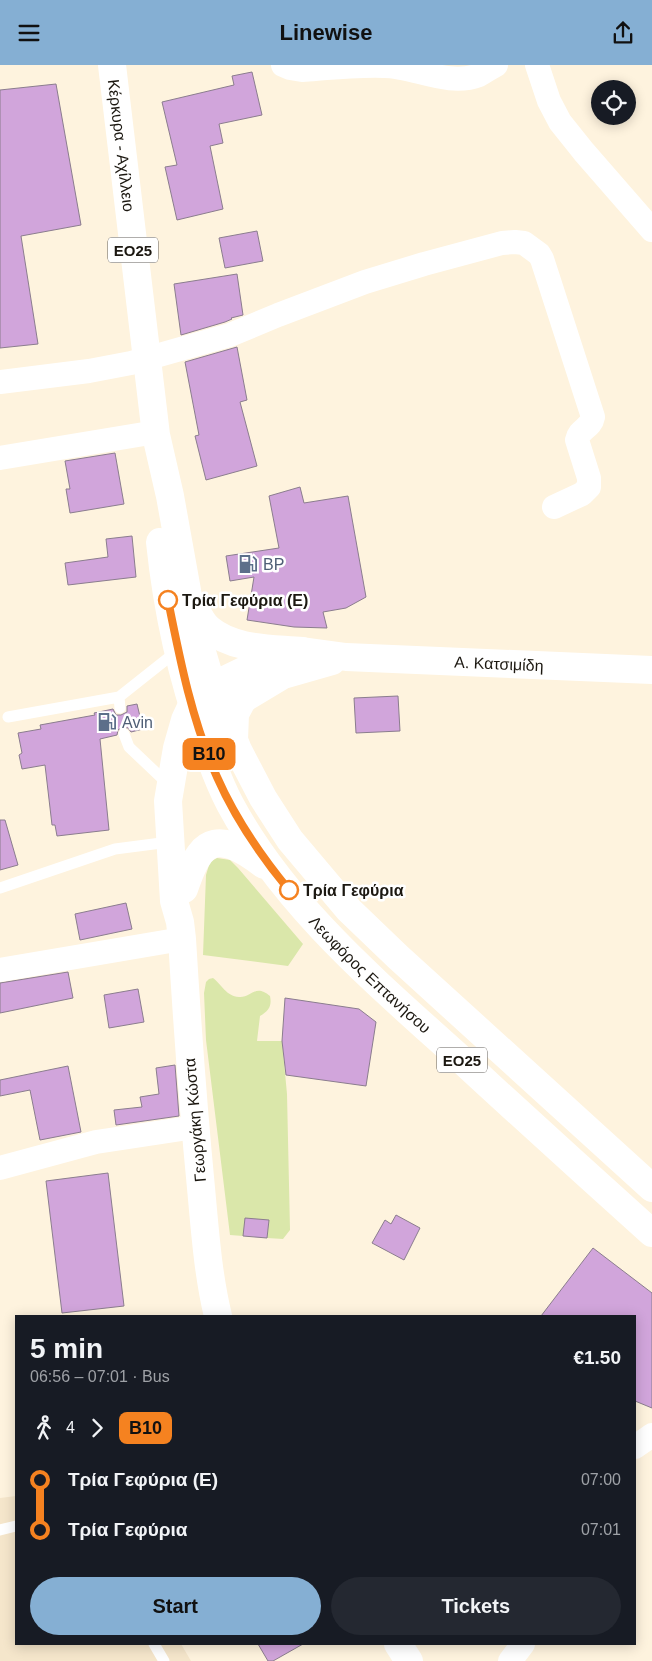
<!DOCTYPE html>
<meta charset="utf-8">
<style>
:root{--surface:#171b24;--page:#242831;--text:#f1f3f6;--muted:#9ea1a6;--accent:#85afd3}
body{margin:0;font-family:Arial,sans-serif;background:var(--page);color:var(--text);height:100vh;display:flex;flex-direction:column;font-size:19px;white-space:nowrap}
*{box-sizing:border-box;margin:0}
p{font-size:16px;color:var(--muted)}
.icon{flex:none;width:28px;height:28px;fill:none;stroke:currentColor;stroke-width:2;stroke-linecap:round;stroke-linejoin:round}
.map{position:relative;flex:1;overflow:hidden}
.sheet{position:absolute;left:15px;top:1250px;width:621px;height:330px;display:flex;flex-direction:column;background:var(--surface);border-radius:0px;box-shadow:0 2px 12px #0003}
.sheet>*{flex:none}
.badge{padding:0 10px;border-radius:8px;font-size:18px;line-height:32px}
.tools{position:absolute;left:591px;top:15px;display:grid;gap:10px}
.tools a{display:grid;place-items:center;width:45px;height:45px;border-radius:50%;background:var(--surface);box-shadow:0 2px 12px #0003;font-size:25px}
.map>.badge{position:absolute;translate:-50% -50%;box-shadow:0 0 0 2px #fff}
.legs{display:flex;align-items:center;gap:8px;height:55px;padding:0 15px;font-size:16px}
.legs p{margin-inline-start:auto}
.overview{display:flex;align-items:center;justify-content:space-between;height:85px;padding:0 15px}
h1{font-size:28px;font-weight:700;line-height:38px}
.cta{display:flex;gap:10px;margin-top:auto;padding:10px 15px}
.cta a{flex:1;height:58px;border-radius:30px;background:var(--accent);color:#111;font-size:20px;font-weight:700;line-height:58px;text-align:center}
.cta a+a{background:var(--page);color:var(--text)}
ul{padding:0 15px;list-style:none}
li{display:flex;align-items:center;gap:18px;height:50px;font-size:19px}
li i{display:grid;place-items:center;width:8px;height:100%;margin:0 6px;background:currentColor}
li i::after{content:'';width:12px;height:12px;margin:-6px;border:4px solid;border-radius:50%;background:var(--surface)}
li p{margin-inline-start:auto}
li:first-child i{background:linear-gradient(#0000 50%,currentColor 0)}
li:last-child i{background:linear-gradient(currentColor 50%,#0000 0)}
header{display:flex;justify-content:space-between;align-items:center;height:65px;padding:0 15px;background:var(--accent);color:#111;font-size:22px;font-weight:700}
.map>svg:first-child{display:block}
.built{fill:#f5e6cb}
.green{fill:#dae7aa}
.building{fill:#d1a5db;stroke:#8b7d8e}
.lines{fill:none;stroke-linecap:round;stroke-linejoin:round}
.lane{stroke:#fff;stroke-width:11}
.street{stroke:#fff;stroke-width:24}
.secondary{stroke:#fff;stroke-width:28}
.primary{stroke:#fff;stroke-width:28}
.line-1-casing{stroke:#fff;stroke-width:11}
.line-1{stroke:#f58220;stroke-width:8}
.stop-1-dot{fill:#fff;stroke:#f58220;stroke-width:2.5}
.labels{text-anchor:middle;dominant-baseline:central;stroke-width:5;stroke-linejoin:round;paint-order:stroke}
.shield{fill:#fff;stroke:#605d58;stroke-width:1}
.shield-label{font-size:15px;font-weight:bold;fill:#1c1811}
.street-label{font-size:16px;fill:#1c1811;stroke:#fff}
.service-label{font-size:16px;fill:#4e5e75;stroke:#fff;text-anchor:start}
.stop-label{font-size:16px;font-weight:bold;fill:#1c1811;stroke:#fff;text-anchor:start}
</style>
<header><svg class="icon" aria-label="menu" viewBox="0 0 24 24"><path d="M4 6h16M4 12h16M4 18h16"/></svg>Linewise<svg class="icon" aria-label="share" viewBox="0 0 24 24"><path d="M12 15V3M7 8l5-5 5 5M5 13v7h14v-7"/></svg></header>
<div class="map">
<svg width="652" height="1596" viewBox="0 0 652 1596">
<rect width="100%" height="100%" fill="#fef3de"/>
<path class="built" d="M16,1431V1579H181L191,1596H0V1433Z"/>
<path class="green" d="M217,793L230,795L238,803L303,879L288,901L203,890L206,810L210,797Z
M213,913C222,920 226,931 239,932C252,933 255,918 270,931C272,941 269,946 260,951L257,976H282L287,1029L290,1165L283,1174L267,1173L269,1156L243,1171L230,1170L206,975L204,928L206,917L209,914Z"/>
<path class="building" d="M252,7L262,50L219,59L223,78L210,81L223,144L177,155L165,102L177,100L162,37L234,20L232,11Z
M56,19L81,160L21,171L38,279L0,283V25Z
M257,166L263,196L225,203L219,173Z
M237,209L243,250L231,253L232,254L225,257L181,270L174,219Z
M237,282L247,335L240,337L257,401L206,415L195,371L199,370L185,297Z
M115,388L124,439L70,448L66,424H70L65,396Z
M300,422L304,438L348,431L366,532L346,543L323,547L327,563L294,562L247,555L254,512L230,516L226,491L279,483L269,431Z
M132,471L136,512L68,520L65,498L108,492L106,474Z
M398,631L400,666L356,668L354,633Z
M137,639L143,664L131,667L128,663L122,662L118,665L117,670L100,674L109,765L57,771L55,760H52L45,700L22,704L19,690L22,688L18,668L41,664L40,660L95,650L94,648L113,644L116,650H121L127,647V641Z
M0,755H5L18,800L0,805Z
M126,838L132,864L80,875L75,849Z
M68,907L73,933L0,948V918Z
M138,924L144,957L109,963L104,930Z
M285,933L359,944L376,957L366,1021L286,1010L282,976Z
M175,1000L179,1051L116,1060L114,1045L142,1042L140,1032L159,1029L156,1003Z
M68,1001L81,1067L40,1075L30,1025L0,1031V1015Z
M108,1108L124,1241L62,1248L46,1116Z
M396,1150L420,1163L404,1195L372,1178L385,1155L391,1159Z
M245,1153L269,1155L267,1173L243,1171Z
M593,1183L652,1228V1343L635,1336V1251H541Z
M258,1579H303L273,1596H268Z"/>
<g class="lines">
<path class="lane" d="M120,643L119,632L177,586
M8,652L119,632
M124,669L129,682L168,719
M0,823L115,784L169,777
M0,1465L16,1461
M154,1579L164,1596"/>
<path class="street" d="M283,0L290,3L302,5C329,3 357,0 384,1C414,1 448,22 479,10C485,7 490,3 496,0
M537,0L549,36L560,57L584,87L652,165
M0,317L89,306L131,298L230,270L278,250L365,217L424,199L502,178L515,177L524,178L539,189L542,194L593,352C591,363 579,364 577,375L589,413V422L582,429L554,442
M0,393L156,367
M0,905L182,874
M0,1103L96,1077L195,1062
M635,1382L652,1370
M510,1596L523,1579"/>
<g class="secondary">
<path d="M223,648L248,631L283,610L332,596"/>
<path id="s1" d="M218,1251C208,1210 205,1166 201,1123C193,1040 187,957 182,874L180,857L174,836L168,736L177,683L185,655L192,640L212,621L276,590L302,586L346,592L652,605"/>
<path d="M398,1579L409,1596"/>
</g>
<g class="primary">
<path id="s2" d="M112,0L156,370L170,431L188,531L199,577L212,621L238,685L263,733L290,775L349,845L398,892L652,1123"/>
<path id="s3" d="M160,477C167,544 181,610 204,674C211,696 219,718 230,739C283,838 371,913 453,987C519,1048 585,1108 652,1168"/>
<path d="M194,541C198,549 202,558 209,564C234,585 271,583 302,586"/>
<path d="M234,675L235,649L243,634"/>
<path d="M184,824C188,813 192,799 200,789C217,765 247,787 264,800"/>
</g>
</g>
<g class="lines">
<g class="line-1-casing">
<path id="line-1" d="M168,535C180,595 192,656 217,712C235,753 261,791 289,825"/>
</g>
<use href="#line-1" class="line-1"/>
</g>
<defs>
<g id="fuel-bare" transform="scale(1.5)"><path d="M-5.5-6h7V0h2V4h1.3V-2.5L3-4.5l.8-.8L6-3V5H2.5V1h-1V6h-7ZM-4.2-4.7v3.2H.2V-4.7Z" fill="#5c6f8a" stroke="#fff" stroke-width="2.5" paint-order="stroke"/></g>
</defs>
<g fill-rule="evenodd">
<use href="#fuel-bare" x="248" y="499"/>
<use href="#fuel-bare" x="107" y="657"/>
</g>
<g class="stop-1-dot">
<circle cx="168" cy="535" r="9"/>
<circle cx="289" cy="825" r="9"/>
</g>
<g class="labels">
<g class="shield">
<rect x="108" y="172.5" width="50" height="25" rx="4"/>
<rect x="437" y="982.5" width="50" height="25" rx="4"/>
</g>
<g class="shield-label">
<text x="133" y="185">ΕΟ25</text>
<text x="462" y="995">ΕΟ25</text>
</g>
<g class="street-label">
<text stroke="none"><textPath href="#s2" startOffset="81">Κέρκυρα - Αχίλλειο</textPath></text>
<text stroke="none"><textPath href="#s1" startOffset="940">Α. Κατσιμίδη</textPath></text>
<text stroke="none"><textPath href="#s3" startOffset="494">Λεωφόρος Επτανήσου</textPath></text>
<text transform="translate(195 1055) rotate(-95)">Γεωργάκη Κώστα</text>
</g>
<g class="service-label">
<text x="263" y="499">BP</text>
<text x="122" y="657">Avin</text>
</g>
<g class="stop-label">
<text x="182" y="535">Τρία Γεφύρια (E)</text>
<text x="303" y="825">Τρία Γεφύρια</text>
</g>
</g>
</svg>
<div class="tools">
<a><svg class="icon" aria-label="locate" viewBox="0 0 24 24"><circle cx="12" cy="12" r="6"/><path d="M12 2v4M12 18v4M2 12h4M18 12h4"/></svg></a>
</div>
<b class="badge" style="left:209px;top:689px;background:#f58220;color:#111">B10</b>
<section class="sheet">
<div class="overview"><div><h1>5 min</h1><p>06:56 – 07:01 · Bus</p></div><b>€1.50</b></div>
<div class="legs"><svg class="icon" aria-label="walk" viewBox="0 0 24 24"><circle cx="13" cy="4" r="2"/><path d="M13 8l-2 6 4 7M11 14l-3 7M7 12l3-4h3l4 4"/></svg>4<svg class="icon" aria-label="forward" viewBox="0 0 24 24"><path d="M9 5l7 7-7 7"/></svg><b class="badge" style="background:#f58220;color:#111">B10</b></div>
<ul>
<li><i style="color:#f58220"></i><b>Τρία Γεφύρια (E)</b><p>07:00</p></li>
<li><i style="color:#f58220"></i><b>Τρία Γεφύρια</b><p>07:01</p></li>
</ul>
<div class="cta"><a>Start</a><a>Tickets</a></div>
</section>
</div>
